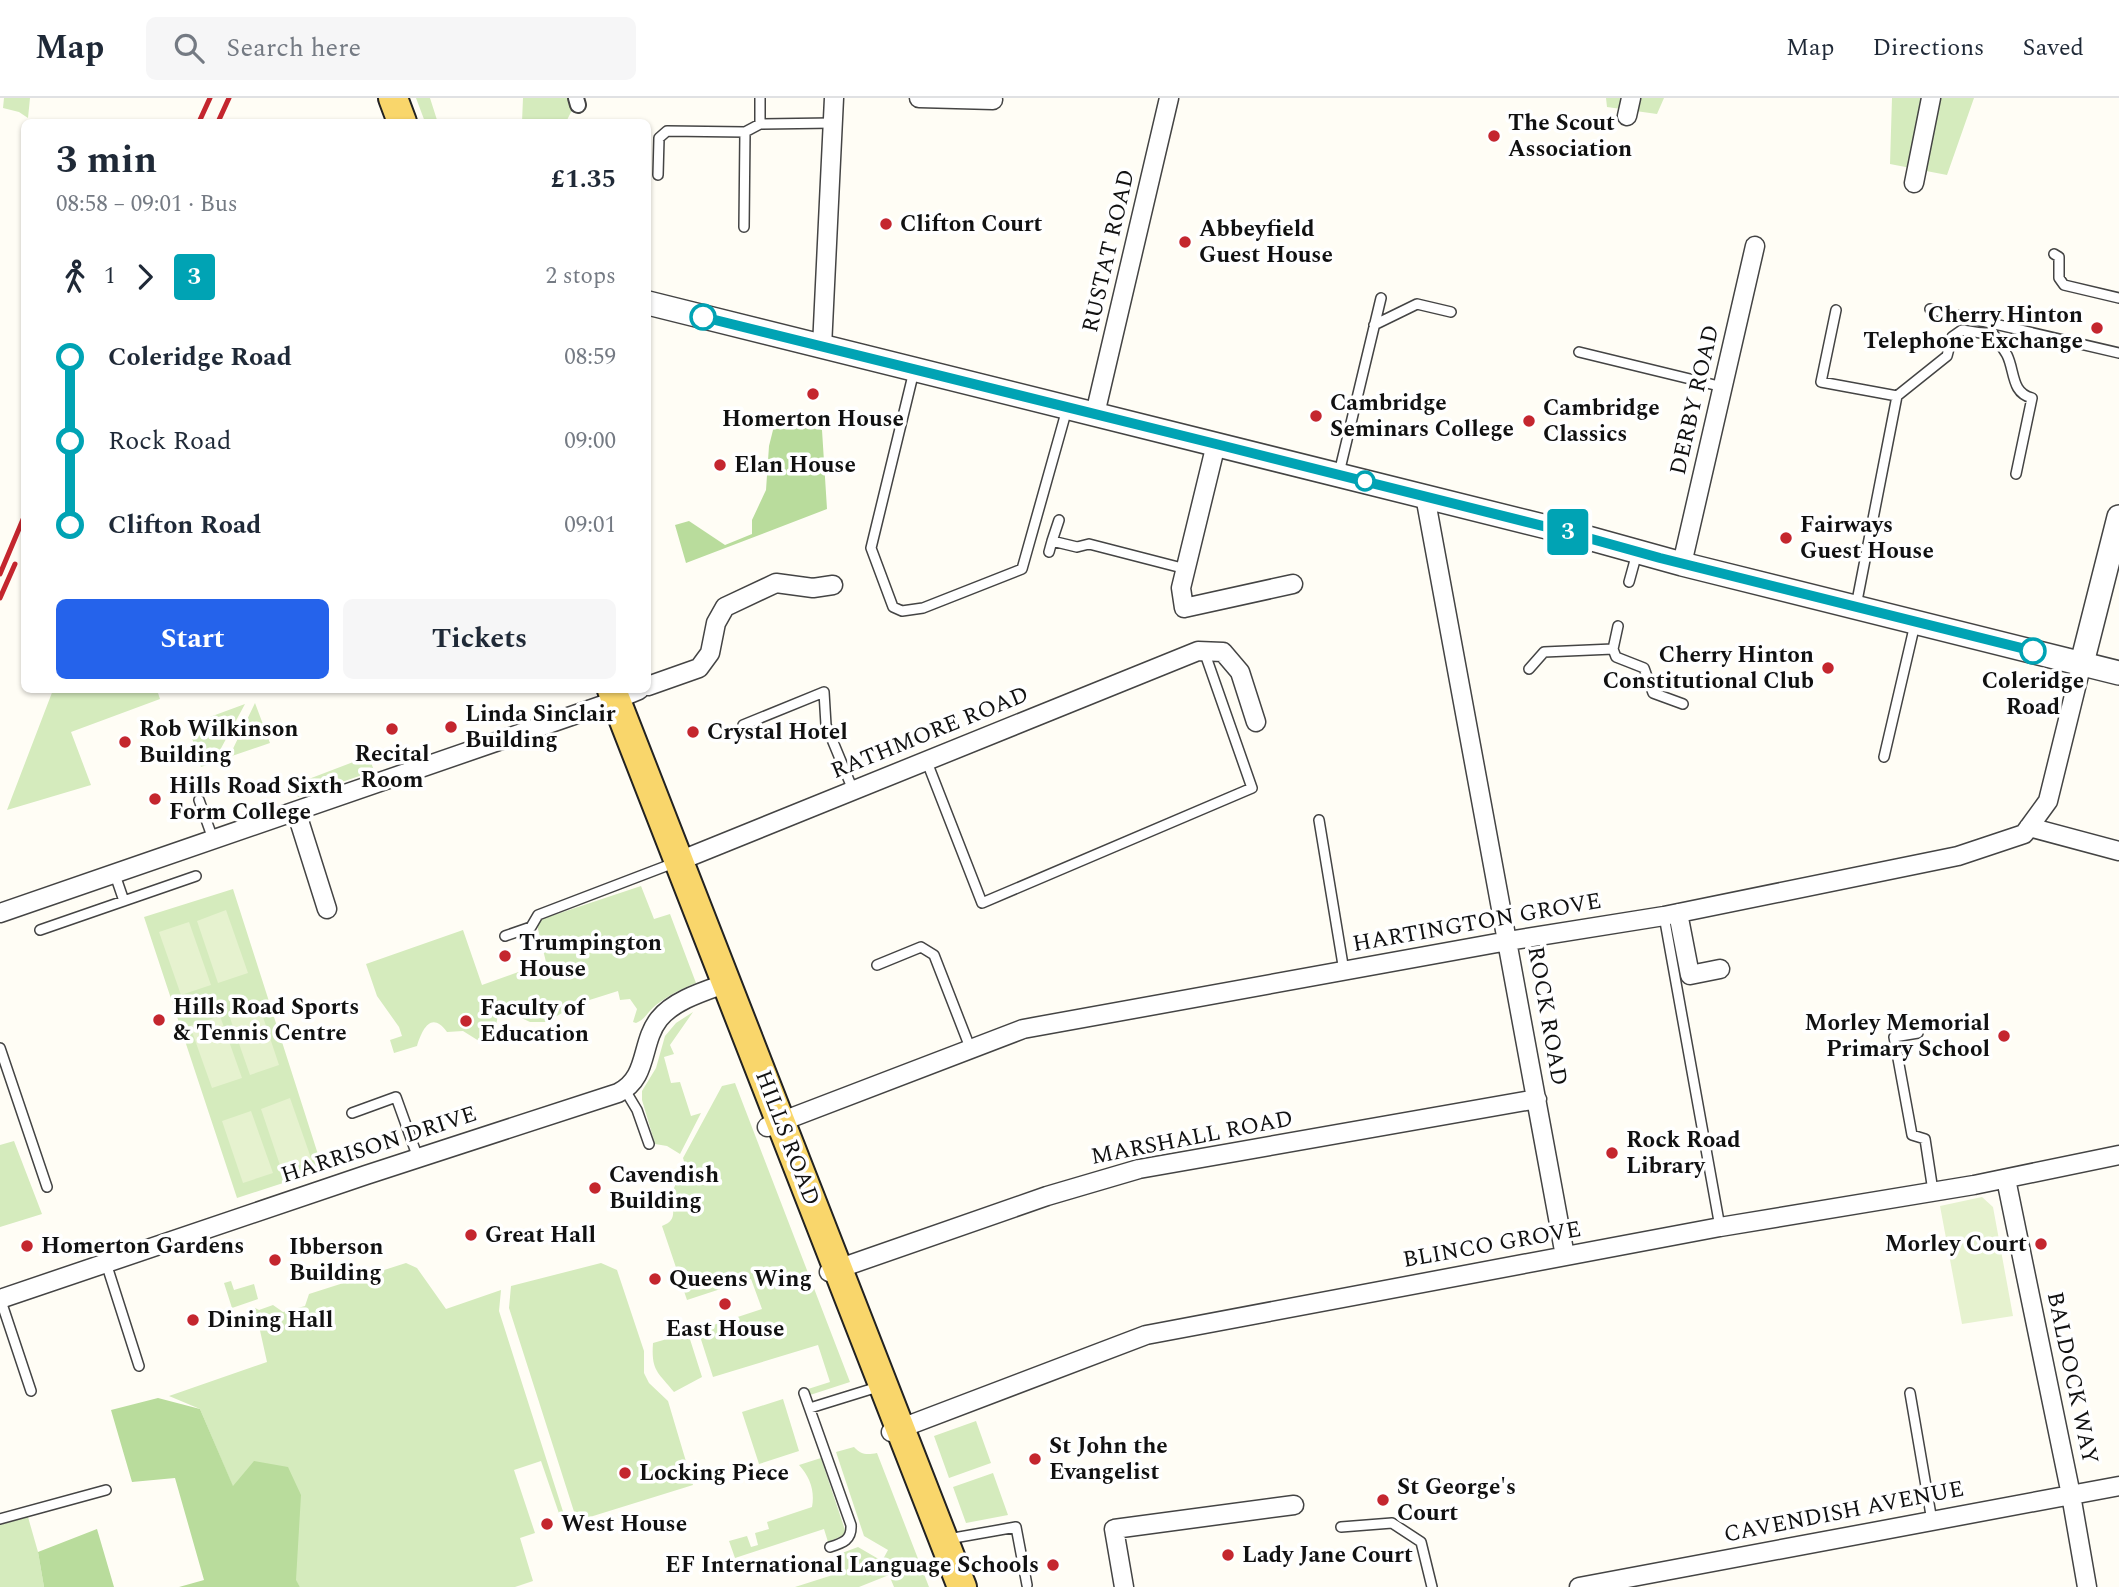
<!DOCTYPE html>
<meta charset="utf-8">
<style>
:root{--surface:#fff;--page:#f6f6f7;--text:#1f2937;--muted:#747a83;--line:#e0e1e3;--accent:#2563eb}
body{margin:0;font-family:Spectral,serif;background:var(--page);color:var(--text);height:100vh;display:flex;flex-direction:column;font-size:26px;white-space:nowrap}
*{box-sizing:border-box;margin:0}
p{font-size:23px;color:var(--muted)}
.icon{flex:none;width:38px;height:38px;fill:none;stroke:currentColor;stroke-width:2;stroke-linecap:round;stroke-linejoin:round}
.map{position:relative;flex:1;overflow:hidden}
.details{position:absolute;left:21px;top:21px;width:630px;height:574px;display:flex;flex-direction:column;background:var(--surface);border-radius:10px;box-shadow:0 2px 5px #0004}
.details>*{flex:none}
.badge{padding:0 14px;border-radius:5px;font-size:24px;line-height:46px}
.map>.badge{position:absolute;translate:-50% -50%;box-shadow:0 0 0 4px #fff}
.legs{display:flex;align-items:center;gap:10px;height:77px;padding:0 35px;font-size:23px}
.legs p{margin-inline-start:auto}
.overview{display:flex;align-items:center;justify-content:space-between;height:119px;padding:0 35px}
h1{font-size:38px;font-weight:700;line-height:52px}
.action{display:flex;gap:14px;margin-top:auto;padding:14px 35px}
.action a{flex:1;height:80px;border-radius:10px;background:var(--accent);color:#fff;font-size:28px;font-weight:700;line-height:80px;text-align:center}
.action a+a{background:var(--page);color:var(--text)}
ul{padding:0 35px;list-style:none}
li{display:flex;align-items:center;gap:24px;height:84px;font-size:26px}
li i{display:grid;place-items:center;width:10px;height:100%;margin:0 9px;background:currentColor}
li i::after{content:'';width:18px;height:18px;margin:-9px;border:5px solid;border-radius:50%;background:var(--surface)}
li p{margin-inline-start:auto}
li:first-child i{background:linear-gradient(#0000 50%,currentColor 0)}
li:last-child i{background:linear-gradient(currentColor 50%,#0000 0)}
header{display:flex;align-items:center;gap:42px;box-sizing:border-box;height:98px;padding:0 35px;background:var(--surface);border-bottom:2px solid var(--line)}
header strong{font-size:33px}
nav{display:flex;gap:38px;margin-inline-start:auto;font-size:24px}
.search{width:490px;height:63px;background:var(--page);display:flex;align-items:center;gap:18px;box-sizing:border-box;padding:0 24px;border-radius:10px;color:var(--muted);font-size:26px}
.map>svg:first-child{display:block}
.green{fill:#d5ebbd}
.forest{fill:#b9dc9c}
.pitch{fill:#e6f2cf}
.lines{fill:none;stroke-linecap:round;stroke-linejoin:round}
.service-casing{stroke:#444;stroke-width:12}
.pedestrian-casing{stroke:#444;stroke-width:18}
.minor-casing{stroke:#444;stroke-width:21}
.tertiary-casing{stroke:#444;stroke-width:26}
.primary-casing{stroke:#222;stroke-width:32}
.service{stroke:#fff;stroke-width:9}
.pedestrian{stroke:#fff;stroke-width:14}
.minor{stroke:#fff;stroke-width:18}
.tertiary{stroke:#fff;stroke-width:23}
.primary{stroke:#f9d66b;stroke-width:28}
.rail{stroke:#c4262e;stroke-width:5}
.line-1-casing{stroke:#fff;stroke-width:16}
.line-1{stroke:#00a3b4;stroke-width:10}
.poi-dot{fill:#c4262e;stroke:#fff;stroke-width:2.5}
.stop-1-dot{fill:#fff;stroke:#00a3b4;stroke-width:3.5}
.labels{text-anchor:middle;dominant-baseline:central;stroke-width:7;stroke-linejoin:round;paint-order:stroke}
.poi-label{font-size:23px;font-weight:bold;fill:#111;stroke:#fff;text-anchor:start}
.street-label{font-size:23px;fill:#111;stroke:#fff}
.stop-label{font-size:23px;font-weight:bold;fill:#111;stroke:#fff}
</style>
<header>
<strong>Map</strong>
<div class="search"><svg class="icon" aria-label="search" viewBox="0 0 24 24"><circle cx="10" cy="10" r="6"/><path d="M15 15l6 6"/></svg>Search here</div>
<nav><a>Map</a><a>Directions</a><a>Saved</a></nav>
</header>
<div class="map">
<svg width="2119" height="1489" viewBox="0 0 2119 1489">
<rect width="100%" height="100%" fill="#fffdf5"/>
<path class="green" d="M4,0H30L28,20L19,14L3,10Z
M416,0H430L437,22H450L451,24H425Z
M523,0H568L573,10L566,24H522Z
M1606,0H1664L1657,16L1607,9Z
M1892,0H1974L1947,77L1890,66Z
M53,592H157L160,601L71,634L91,687L7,712Z
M255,605L270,645L229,659Z
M245,606L213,665L201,669L188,627Z
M369,658L374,673L298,699L293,687Z
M641,788L654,821L670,816L696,885C681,891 669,897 656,907C648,913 646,921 636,925L633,924L637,911L630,901L620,902L618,893L580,905L546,924H530L513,916V908H498C498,925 496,937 479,943L463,933L447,934C431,912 422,932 417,948L394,955L390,942L402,938L399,929L377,898L366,866L463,832L482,887L546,864L537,827L542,821Z
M233,791L323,1072L237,1100L144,819Z
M693,914L670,947L674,956L664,959L671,985L680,984L691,1018L701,1015L680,1056L667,1048L655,1046L642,1002V993L656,970L665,938L676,925Z
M735,985L850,1284L810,1297L808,1291L830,1284L818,1247L713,1279L698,1232L762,1211L751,1181L687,1202L662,1128C682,1121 668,1106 673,1093C677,1080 688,1074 683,1060L722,988Z
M14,1043L42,1116L0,1129V1047Z
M406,1165L417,1170L446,1211L501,1192L499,1213L567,1426L563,1427L541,1363L514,1372L535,1435L520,1440L533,1483L515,1489H300L233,1389L200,1311L169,1298L267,1264L255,1210L259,1212L273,1207L283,1214L305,1208L309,1196Z
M601,1165L617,1172L644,1253V1275L649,1285L668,1303L693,1387L577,1423L509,1210L511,1188Z
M231,1183L234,1192L254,1186L258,1201L232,1210L224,1185Z
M688,1235L702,1279L674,1294C658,1274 651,1273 653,1245Z
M783,1301L799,1353L759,1366L742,1314Z
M976,1323L991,1365L949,1380L934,1338Z
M854,1349C861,1357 867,1357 877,1355L929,1489H894L889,1477L859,1489H795L839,1475L834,1458L858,1449L882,1463L888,1452L864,1438L836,1354Z
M821,1360L845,1432L844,1437L828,1444L824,1431L735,1460L729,1443L747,1438L751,1449L758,1447L755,1435L769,1431L767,1424L812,1409C815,1393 810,1379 799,1367Z
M993,1375L1008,1417L966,1425L953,1389Z
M28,1419L38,1454L44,1489H0V1427Z"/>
<path class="forest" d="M787,318L811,326L822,332L827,411L686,465L675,427L689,423L725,447L752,436V422L766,392L769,348L776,320Z
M158,1300L200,1311L233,1388L254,1363L288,1369L301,1397L296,1482L300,1489H179L204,1482L175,1380L132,1384L111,1312Z
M97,1431L114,1489H44L38,1454Z"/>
<path class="pitch" d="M226,812L248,875L218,885L197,823Z
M189,824L211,887L181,897L159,834Z
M258,904L279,967L250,977L228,914Z
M220,918L242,980L212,990L190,928Z
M290,1000L312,1063L282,1073L261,1011Z
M251,1013L273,1075L243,1085L222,1023Z
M1982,1099L1993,1109L2013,1218L1962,1226L1940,1108Z"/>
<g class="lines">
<g class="service-casing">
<path id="service" d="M760,26L833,25
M658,77L659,40L667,33L745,34L760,26V0
M744,129L745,34
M2054,156L2059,159V180L2064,187L2119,200
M1930,211L2119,255
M1836,212L1821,284L1897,298L1856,508
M1374,227L1417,206L1451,214
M1579,254L1723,289
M914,273L871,450L893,509L902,513L923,510L1022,471L1067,311
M1897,298L1947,258L1952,239L1962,232L1994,237C1998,244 2003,250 2007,257C2015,273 2011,295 2032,300L2016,376
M1339,375L1381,200
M1059,422L1052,443L1077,449L1089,446L1186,471
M1049,454L1052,443
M1629,484L1637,455
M1613,551L1616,559L1644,570L1653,595L1683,606
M1529,571L1544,554L1613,551L1618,528
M743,627L824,594L826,627L853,692
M1884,659L1915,526
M927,664L982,805L1252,690L1204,553
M199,702L213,741
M1319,722L1344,873
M114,774L124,803
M1664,818L1720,1129
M40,832L196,778
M505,838L531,829L538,817L674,765
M877,867L921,849L934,857L971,952
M1918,935L1894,939L1912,1037L1925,1041L1933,1093
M0,950L47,1089
M625,992L637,1012L649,1046
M352,1015L396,999L418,1060
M106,1165L139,1268
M0,1200L31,1293
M804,1295L851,1427C852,1442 843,1445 830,1449
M1910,1295L1932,1423
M810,1310L881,1288
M0,1421L106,1392
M1341,1429L1392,1425L1421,1444L1432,1489
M948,1441L1016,1429L1027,1487"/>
</g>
<g class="pedestrian-casing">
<path id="pedestrian" d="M576,0L578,7"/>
</g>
<g class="minor-casing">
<path id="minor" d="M919,0L993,2
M1627,18L1631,0
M1914,85L1931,0
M822,249L834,0
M1095,316L1169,0
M1216,346L1181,490L1184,510L1293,486
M1425,398L1565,1158
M1682,466L1755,148
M648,588L699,570L710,555L716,525L725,509L776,485L813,490L833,487
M296,713L327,811
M2029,729L2119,753
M679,763L1198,553L1223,554L1240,574L1256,624
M0,815L603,607L639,592
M1678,815L1690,877L1720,871
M767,1029L1023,931L1508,843L1664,818L1958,758L2024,736L2048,703L2082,565
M2006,1081L2071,1397L2087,1489
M829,1174L1047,1098L1139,1071L1537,1001
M0,1201L366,1077L618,995C649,980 640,945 659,921C674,902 705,893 727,885
M891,1334L1146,1237L1720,1129L1974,1087L2119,1057
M1124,1489L1114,1431L1294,1407
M1579,1489L2119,1388"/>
</g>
<g class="tertiary-casing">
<path id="tertiary" d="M648,205L1563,433L1682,466L2119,575
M2082,565L2119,419"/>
</g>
<g class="primary-casing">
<path id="primary" d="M393,0L402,24
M612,592L962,1489"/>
</g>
<use href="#service" class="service"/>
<use href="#pedestrian" class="pedestrian"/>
<use href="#minor" class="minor"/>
<use href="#tertiary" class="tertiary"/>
<use href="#primary" class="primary"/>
<path class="rail" d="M199,24L210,0
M218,24L229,0
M0,476L24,419
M0,500L15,466"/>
</g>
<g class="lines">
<g class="line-1-casing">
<path id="line-1" d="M703,219L1216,346L1563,433L1660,460L2033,553"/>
</g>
<use href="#line-1" class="line-1"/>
</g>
<g class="poi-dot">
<circle cx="1494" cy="38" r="7"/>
<circle cx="886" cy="126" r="7"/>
<circle cx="1185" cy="144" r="7"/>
<circle cx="2097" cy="230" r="7"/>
<circle cx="813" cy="296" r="7"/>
<circle cx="1316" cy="318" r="7"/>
<circle cx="1529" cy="323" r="7"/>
<circle cx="720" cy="367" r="7"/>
<circle cx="1786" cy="440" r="7"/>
<circle cx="1828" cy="570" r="7"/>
<circle cx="451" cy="629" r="7"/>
<circle cx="392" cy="631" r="7"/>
<circle cx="693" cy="634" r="7"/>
<circle cx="125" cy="644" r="7"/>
<circle cx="155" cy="701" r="7"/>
<circle cx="505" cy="858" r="7"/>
<circle cx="159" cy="922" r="7"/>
<circle cx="466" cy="923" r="7"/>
<circle cx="2004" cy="938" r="7"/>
<circle cx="1612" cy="1055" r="7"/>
<circle cx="595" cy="1090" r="7"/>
<circle cx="471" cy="1137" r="7"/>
<circle cx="2041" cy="1146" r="7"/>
<circle cx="27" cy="1148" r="7"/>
<circle cx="275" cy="1162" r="7"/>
<circle cx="655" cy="1181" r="7"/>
<circle cx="725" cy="1206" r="7"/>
<circle cx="193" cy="1222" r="7"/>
<circle cx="1035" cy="1361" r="7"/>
<circle cx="625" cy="1375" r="7"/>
<circle cx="1383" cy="1402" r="7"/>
<circle cx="547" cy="1426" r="7"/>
<circle cx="1228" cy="1457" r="7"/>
<circle cx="1053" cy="1467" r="7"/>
</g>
<g class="stop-1-dot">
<circle cx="703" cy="219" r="12"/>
<circle cx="1365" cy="383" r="9"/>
<circle cx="2033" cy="553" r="12"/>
</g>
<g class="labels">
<g class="poi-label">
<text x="1508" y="25">The Scout<tspan x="1508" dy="26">Association</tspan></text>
<text x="900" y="126">Clifton Court</text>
<text x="1199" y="131">Abbeyfield<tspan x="1199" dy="26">Guest House</tspan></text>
<text x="2083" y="217" text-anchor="end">Cherry Hinton<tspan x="2083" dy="26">Telephone Exchange</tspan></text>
<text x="1330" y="305">Cambridge<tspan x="1330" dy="26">Seminars College</tspan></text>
<text x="1543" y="310">Cambridge<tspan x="1543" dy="26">Classics</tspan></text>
<text x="813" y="321" text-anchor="middle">Homerton House</text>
<text x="734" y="367">Elan House</text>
<text x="1800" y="427">Fairways<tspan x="1800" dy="26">Guest House</tspan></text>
<text x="1814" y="557" text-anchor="end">Cherry Hinton<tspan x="1814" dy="26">Constitutional Club</tspan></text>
<text x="465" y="616">Linda Sinclair<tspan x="465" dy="26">Building</tspan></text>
<text x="139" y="631">Rob Wilkinson<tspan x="139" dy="26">Building</tspan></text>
<text x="707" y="634">Crystal Hotel</text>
<text x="392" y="656" text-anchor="middle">Recital<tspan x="392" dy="26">Room</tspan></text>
<text x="169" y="688">Hills Road Sixth<tspan x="169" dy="26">Form College</tspan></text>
<text x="519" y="845">Trumpington<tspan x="519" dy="26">House</tspan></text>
<text x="173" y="909">Hills Road Sports<tspan x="173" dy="26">&amp; Tennis Centre</tspan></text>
<text x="480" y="910">Faculty of<tspan x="480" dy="26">Education</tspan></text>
<text x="1990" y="925" text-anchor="end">Morley Memorial<tspan x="1990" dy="26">Primary School</tspan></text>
<text x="1626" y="1042">Rock Road<tspan x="1626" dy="26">Library</tspan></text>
<text x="609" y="1077">Cavendish<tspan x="609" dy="26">Building</tspan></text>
<text x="485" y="1137">Great Hall</text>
<text x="2027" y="1146" text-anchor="end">Morley Court</text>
<text x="41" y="1148">Homerton Gardens</text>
<text x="289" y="1149">Ibberson<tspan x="289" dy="26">Building</tspan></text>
<text x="669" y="1181">Queens Wing</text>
<text x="207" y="1222">Dining Hall</text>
<text x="725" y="1231" text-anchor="middle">East House</text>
<text x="1049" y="1348">St John the<tspan x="1049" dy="26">Evangelist</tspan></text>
<text x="639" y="1375">Locking Piece</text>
<text x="1397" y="1389">St George's<tspan x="1397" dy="26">Court</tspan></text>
<text x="561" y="1426">West House</text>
<text x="1242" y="1457">Lady Jane Court</text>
<text x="1039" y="1467" text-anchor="end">EF International Language Schools</text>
</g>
<g class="street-label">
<text transform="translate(1109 153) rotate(-77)">RUSTAT ROAD</text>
<text transform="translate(1695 302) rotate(-77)">DERBY ROAD</text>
<text transform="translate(930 635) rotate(-22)">RATHMORE ROAD</text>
<text transform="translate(1477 825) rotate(-10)">HARTINGTON GROVE</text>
<text transform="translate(1547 918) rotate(80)">ROCK ROAD</text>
<text transform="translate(787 1040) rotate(69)">HILLS ROAD</text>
<text transform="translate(1192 1040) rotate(-11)">MARSHALL ROAD</text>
<text transform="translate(379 1047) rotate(-18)">HARRISON DRIVE</text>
<text transform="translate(1492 1147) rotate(-10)">BLINCO GROVE</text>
<text transform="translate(2072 1280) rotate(78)">BALDOCK WAY</text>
<text transform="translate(1844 1414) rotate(-11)">CAVENDISH AVENUE</text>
</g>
<g class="stop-label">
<text x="2033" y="583">Coleridge<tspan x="2033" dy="26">Road</tspan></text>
</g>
</g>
</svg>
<b class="badge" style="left:1568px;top:434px;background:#00a3b4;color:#fff">3</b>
<section class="details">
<div class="overview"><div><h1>3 min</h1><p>08:58 – 09:01 · Bus</p></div><b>£1.35</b></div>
<div class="legs"><svg class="icon" aria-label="walk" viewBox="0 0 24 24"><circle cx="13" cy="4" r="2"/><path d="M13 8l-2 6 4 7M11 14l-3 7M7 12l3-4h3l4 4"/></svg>1<svg class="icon" aria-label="forward" viewBox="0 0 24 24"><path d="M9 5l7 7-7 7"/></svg><b class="badge" style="background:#00a3b4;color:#fff">3</b><p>2 stops</p></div>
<ul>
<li><i style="color:#00a3b4"></i><b>Coleridge Road</b><p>08:59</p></li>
<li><i style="color:#00a3b4"></i><span>Rock Road</span><p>09:00</p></li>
<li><i style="color:#00a3b4"></i><b>Clifton Road</b><p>09:01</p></li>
</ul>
<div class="action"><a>Start</a><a>Tickets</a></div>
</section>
</div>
